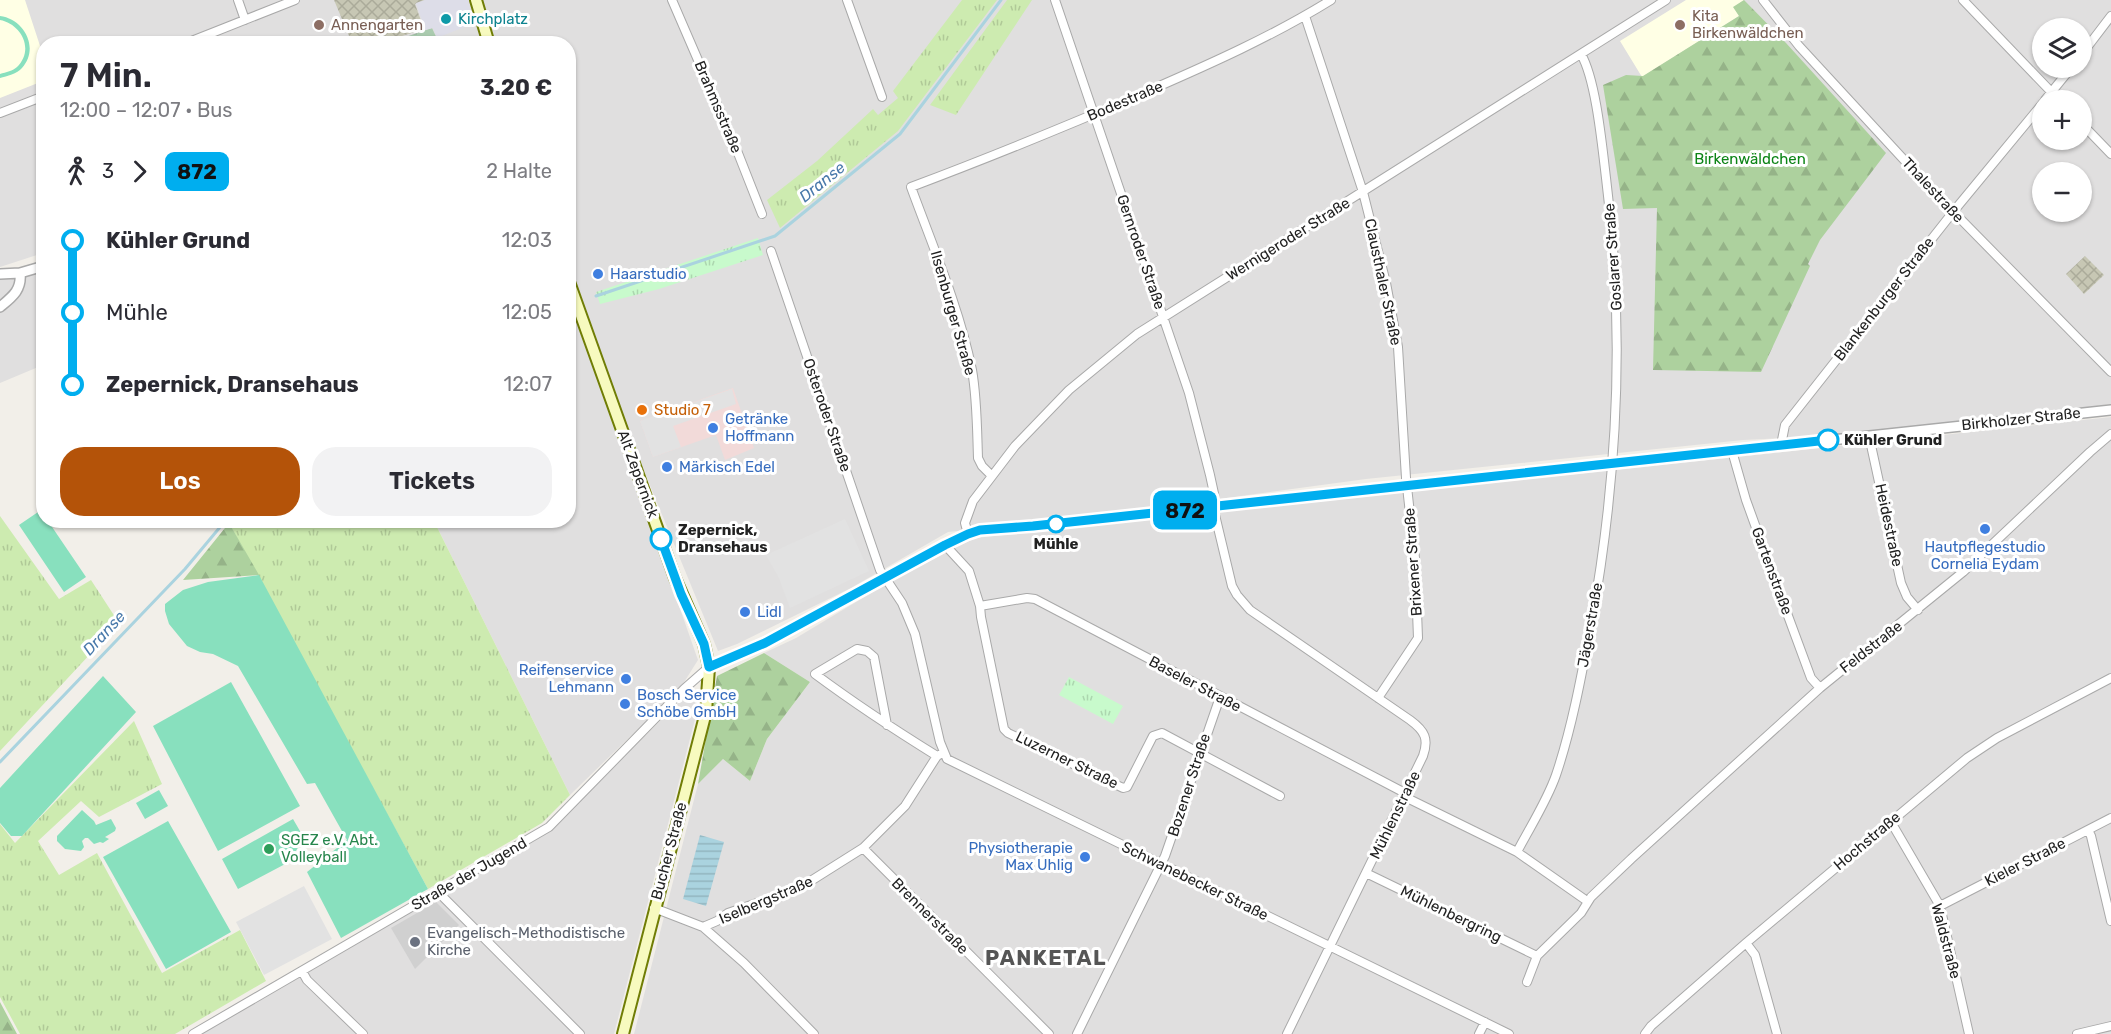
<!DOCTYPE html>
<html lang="de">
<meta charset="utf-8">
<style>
:root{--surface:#fff;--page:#f2f2f3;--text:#2b2b33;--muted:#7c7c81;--accent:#b45309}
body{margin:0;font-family:Rubik,sans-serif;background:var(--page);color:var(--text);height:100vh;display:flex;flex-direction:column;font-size:22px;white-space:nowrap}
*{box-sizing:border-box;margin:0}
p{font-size:20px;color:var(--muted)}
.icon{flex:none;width:33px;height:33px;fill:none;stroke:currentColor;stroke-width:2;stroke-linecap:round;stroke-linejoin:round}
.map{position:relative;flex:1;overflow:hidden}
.panel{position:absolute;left:36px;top:36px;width:540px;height:492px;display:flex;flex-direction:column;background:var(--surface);border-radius:24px;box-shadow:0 2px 4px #0004}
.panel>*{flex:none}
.badge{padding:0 12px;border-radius:9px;font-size:21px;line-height:39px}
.buttons{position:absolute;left:2032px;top:18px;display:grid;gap:12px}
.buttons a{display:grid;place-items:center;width:60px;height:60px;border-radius:50%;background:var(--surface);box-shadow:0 2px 4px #0004;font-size:30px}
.map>.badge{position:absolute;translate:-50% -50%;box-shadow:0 0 0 3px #fff}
.legs{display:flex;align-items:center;gap:9px;height:66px;padding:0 24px;font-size:20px}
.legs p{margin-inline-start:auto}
.headline{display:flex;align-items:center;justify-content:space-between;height:102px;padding:0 24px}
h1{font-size:33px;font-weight:600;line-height:45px}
.button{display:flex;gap:12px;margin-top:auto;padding:12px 24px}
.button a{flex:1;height:69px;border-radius:24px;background:var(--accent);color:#fff;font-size:24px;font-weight:600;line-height:69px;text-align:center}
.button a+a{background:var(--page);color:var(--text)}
ul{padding:0 24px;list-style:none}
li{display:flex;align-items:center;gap:21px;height:72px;font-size:22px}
li i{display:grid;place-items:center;width:9px;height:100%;margin:0 8px;background:currentColor}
li i::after{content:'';width:15px;height:15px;margin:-8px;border:4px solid;border-radius:50%;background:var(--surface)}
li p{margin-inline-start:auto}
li:first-child i{background:linear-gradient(#0000 50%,currentColor 0)}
li:last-child i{background:linear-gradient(currentColor 50%,#0000 0)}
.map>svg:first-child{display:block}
.residential{fill:#e0dfdf;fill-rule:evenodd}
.commercial{fill:#f2dad9}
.education{fill:#ffffe5}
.religious{fill:#d0d0d0}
.construction{fill:url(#construction-cross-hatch)}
.grass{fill:url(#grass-tufts)}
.forest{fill:url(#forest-firs)}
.cemetery{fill:url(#cemetery-stones)}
.park{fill:url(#park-tufts)}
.pitch{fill:#88e0be}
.parking{fill:#e2e2e2}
.plaza{fill:#dddde8}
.water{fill:url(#water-rules)}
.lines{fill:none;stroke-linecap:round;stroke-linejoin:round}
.stream{stroke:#aad3df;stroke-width:3}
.minor-casing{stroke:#a9a9a9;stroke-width:10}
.tertiary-casing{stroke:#a9a9a9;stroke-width:12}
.secondary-casing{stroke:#707d05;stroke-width:14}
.minor{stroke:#fff;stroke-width:8}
.tertiary{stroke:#fff;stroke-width:9}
.secondary{stroke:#f7fabf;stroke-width:10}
.line-1-casing{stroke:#fff;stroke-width:14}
.line-1{stroke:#00aeef;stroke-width:9}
.culture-dot{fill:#0f9aa8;stroke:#fff;stroke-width:2}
.education-dot{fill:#8d6e63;stroke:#fff;stroke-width:2}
.shop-dot{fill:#3f7fe0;stroke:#fff;stroke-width:2}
.food-dot{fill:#e8710a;stroke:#fff;stroke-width:2}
.stop-1-dot{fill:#fff;stroke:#00aeef;stroke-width:3}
.leisure-dot{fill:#2e9e5b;stroke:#fff;stroke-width:2}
.worship-dot{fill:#6b7280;stroke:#fff;stroke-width:2}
.labels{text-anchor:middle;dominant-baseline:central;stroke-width:6;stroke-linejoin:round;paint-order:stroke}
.education-label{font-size:15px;fill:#785e54;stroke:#fff;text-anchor:start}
.culture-label{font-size:15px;fill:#0d838f;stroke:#fff;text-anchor:start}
.street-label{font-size:15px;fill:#222;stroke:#fff}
.park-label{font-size:15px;fill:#0c8416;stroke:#fff}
.shop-label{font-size:15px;fill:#366cbe;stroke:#fff;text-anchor:start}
.food-label{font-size:15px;fill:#c56008;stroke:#fff;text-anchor:start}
.stop-label{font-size:15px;font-weight:bold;fill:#222;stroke:#fff;text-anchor:start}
.leisure-label{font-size:15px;fill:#27864d;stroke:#fff;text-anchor:start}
.worship-label{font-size:15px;fill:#5b616d;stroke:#fff;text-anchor:start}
.water-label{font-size:16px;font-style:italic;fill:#4a7aab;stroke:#fff}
.district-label{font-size:21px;font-weight:bold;letter-spacing:1.5px;fill:#555;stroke:#fff}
</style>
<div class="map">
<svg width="2111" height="1034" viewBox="0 0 2111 1034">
<defs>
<pattern id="construction-cross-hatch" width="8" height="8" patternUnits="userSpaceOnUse" patternTransform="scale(1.5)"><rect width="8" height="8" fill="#c7c7b4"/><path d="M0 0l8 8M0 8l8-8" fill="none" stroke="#abab9a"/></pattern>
<pattern id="grass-tufts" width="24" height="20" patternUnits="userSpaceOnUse" patternTransform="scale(1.5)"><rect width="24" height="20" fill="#cdebb0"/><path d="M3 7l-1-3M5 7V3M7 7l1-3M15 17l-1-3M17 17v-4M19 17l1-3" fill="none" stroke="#b0c997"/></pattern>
<pattern id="forest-firs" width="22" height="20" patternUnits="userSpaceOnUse" patternTransform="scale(1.5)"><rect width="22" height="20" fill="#add19e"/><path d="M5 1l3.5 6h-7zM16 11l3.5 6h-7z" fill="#95b388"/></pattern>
<pattern id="cemetery-stones" width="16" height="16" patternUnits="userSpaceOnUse" patternTransform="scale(1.5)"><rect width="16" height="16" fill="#aacbaf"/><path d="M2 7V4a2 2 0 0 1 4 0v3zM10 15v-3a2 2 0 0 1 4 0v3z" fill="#92ae96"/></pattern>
<pattern id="park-tufts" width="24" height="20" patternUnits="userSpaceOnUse" patternTransform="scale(1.5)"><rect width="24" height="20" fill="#c8facc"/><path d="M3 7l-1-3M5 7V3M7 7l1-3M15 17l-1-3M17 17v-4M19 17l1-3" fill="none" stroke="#acd6af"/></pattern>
<pattern id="water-rules" width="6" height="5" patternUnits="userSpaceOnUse" patternTransform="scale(1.5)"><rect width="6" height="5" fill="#aad3df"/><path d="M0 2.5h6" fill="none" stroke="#92b5bf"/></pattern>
</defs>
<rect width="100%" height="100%" fill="#f2efe9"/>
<path class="residential" d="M0,0H470L482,43L44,44L43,253L0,267Z
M482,0H2111V404L1910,432L1743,440L1366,479L1080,518L948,532L851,588L737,644L718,651L587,332L569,276L568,44L496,43ZM2043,28H2082V68H2043ZM2043,100H2082V140H2043ZM2043,172H2082V212H2043Z
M43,268V365L0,383V278L10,279Z
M569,292L698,660L681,687L570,795L434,521L568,520Z
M2111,417V1034H634L698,784L723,759L750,781L767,739L810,682L764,653L796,638L896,578L975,538Z
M691,690H695L701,696L614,1034H200L551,830Z"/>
<path class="commercial" d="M733,388L754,448L725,460L716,435L653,457L640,421Z"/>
<path class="education" d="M0,0H25L43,55V81L0,98Z
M1686,0H1744L1734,7L1739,16L1642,77L1620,41Z"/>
<path class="religious" d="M436,902L459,925L415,969L391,928Z"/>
<path class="construction" d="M334,0H425L415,4L424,29L380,43H352Z
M2085,256L2104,275L2084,294L2066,274Z"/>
<path class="grass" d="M962,0H997L898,131L780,228L767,200L817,161L873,109L878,115L898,98L893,91Z
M1007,0H1032L956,115L930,105Z
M0,516L59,599L91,580L119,623L0,751Z
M231,520L434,521L570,795L542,823L428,889L229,523Z
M134,721L162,784L99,817L81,801L38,841L59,875L97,853L162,973L240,930L266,981L175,1034H20L0,997V824L15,843Z"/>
<path class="forest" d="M1744,0L1786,43L1886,153L1820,240L1808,264L1810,266L1761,372L1653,370L1657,208L1623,209L1603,85L1626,75L1643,76L1739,16L1733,7Z
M229,523L259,575L183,580Z
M764,653L810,682L767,739L750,781L723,759L698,784L717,676Z
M0,1002L17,1034H0Z"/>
<path class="cemetery" d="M432,28L439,43H388Z"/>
<path class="park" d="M758,238L763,255L659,289L600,304L596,292Z
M1069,677L1123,706L1113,724L1059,695Z"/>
<path class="pitch" d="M0,16C24,19 40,48 22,68C17,74 7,76 0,78V74C6,72 13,71 17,67C35,49 21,24 0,20Z
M41,510L43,514L44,520L48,521L86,577L64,592L19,525Z
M259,575L428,889L341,938L307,872L347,840L315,783L307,784L238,666L213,654L200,652L187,646L169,624L165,611V604L183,590L208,582Z
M103,676L136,712L22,836H11L0,823V788Z
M231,682L300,806L218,851L153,726Z
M159,790L168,806L145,819L136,803Z
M82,810L94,821L96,825L111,819L116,828L115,831L105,837L109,839L103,843L100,842L94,844L88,838H85L82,841L84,847L81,851L65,849L57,841V836Z
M293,819L304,838L289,862L238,889L222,859Z
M168,821L231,932L166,969L103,857Z"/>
<path class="parking" d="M732,389L736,404L673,426L681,447L653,457L640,421Z
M845,519L869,571L790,608L779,578L766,555Z
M304,886L332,939L264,975L236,922Z"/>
<path class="plaza" d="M425,0H468L471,13L469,25L437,38L433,28L425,30L416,3Z"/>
<path class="water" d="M700,835L724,842L706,906L683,899Z"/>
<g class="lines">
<path class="stream" d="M596,296L775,236L900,134L1001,0
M0,762L185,569L226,520"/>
<g class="minor-casing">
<path id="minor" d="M238,0L245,20
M672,0L736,148L762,214
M847,0L882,97
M1055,0L1189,393L1210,475L1215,498V515L1232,586L1237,595L1250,610L1410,720C1425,731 1429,739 1423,756L1287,1034
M1763,0L1799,46L1930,188L2111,372
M1963,0L2059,100
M1305,16L1363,192L1386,283L1398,347L1406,478L1415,558L1418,638L1378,698
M184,44L295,0
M2082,54L2111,16
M2045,100L2071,68
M0,113L44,96
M2082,124L2111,154
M771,251L880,570L902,603L915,634L940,742L947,759L1509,1034
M1869,436L1901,583L1907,597L1918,610
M1781,445L1785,425L1953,212L2043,103
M1732,451L1746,500L1784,605L1811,678L1820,688
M991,475L982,466L978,458C977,429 977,398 972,370C959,307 933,247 911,187C991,157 1069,125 1148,91C1210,64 1273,36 1331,0
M968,534L965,523L973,501L1015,446L1069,390L1137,334L1666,0
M945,545L969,571L980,606L981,617L1004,729L1008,733L1123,788L1127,787L1153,736L1162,733L1280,796
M980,606L1027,598L1035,599L1405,793
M887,725L874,657L867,651L857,649L815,674C854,703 895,730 937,756L939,755
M1403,796L1517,852L1587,901
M1891,822L1940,906L1969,1034
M2088,830L2091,836L2111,921
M863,848L1049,1034
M1517,852C1530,827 1547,801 1556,775C1572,728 1582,673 1591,625C1618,477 1625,327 1606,178C1602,145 1596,80 1581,54
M1366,873L1537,956
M440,891L444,898L580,1034
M1940,906L2111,818
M654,908L703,927L717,921L728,913L798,889L863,848L905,806L937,756
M703,927L744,963L814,1034
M1746,943L1755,955L1777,1034
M302,971L307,980L363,1034
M1527,982L1537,956L1581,913L1591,897L1631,859L1820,688L1963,572L2090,452L2111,434
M193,1034L549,827L684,689L709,667
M1077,1034L1165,856L1220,697
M1479,1034L1485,1022
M1645,1034L1651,1026L1746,943L1967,758L1997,738L2111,678
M2077,1034L2111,1026"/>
</g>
<g class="tertiary-casing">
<path id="tertiary" d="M0,274L20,273L44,266
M0,307C12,297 22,290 20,273
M709,667L765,643L945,545L968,534L980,530L1033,526L2111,410"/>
</g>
<g class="secondary-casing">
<path id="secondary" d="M476,0L489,44
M568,279L675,578L704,644L709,667L706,712L623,1034"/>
</g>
<use href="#minor" class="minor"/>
<use href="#tertiary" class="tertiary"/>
<use href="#secondary" class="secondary"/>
</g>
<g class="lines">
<g class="line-1-casing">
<path id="line-1" d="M661,539L681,594L704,644L709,667L765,643L945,545L968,534L980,530L1033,526L1828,440"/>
</g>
<use href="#line-1" class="line-1"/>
</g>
<circle class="culture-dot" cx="446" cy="19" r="6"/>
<g class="education-dot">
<circle cx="319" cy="25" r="6"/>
<circle cx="1680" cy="25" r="6"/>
</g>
<g class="shop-dot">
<circle cx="598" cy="274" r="6"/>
<circle cx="713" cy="428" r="6"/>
<circle cx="667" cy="467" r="6"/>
<circle cx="1985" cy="529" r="6"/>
<circle cx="745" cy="612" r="6"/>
<circle cx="626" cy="679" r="6"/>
<circle cx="625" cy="704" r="6"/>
<circle cx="1085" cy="857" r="6"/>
</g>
<circle class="food-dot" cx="642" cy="410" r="6"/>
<g class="stop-1-dot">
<circle cx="1828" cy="440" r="10"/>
<circle cx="1056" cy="524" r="8"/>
<circle cx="661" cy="539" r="10"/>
</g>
<circle class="leisure-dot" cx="269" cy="849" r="6"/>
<circle class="worship-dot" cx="415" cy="942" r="6"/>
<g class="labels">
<g class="education-label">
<text x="1692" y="16">Kita<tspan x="1692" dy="17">Birkenwäldchen</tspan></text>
<text x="331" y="25">Annengarten</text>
</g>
<g class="culture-label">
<text x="458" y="19">Kirchplatz</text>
</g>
<g class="street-label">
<text transform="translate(1125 101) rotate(-23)">Bodestraße</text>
<text transform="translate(718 107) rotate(67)">Brahmsstraße</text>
<text transform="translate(1933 190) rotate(47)">Thalestraße</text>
<text transform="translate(1288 239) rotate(-32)">Wernigeroder Straße</text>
<text transform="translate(1141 252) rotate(71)">Gernroder Straße</text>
<text transform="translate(1613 257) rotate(-94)">Goslarer Straße</text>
<text transform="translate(1383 282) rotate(78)">Clausthaler Straße</text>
<text transform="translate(1884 299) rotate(-52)">Blankenburger Straße</text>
<text transform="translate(953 313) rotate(74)">Ilsenburger Straße</text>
<text transform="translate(827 415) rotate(71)">Osteroder Straße</text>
<text transform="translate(2021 419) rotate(-6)">Birkholzer Straße</text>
<text transform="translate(638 474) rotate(70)">Alt Zepernick</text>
<text transform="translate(1889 525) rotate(78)">Heidestraße</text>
<text transform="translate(1413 562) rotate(-94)">Brixener Straße</text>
<text transform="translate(1772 571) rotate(70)">Gartenstraße</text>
<text transform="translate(1590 625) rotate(-80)">Jägerstraße</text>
<text transform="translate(1871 647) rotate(-38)">Feldstraße</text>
<text transform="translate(1195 684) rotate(28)">Baseler Straße</text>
<text transform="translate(1067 760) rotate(26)">Luzerner Straße</text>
<text transform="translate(1189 785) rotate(-72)">Bozener Straße</text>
<text transform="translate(1395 815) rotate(-64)">Mühlenstraße</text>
<text transform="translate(1867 841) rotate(-40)">Hochstraße</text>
<text transform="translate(669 851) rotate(-75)">Bucher Straße</text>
<text transform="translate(2025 862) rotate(-27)">Kieler Straße</text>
<text transform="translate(469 874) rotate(-30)">Straße der Jugend</text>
<text transform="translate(1195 881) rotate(26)">Schwanebecker Straße</text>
<text transform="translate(766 900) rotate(-23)">Iselbergstraße</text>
<text transform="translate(1451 914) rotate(26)">Mühlenbergring</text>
<text transform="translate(930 916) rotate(45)">Brennerstraße</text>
<text transform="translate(1946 941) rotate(75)">Waldstraße</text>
</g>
<g class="park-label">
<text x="1750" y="159">Birkenwäldchen</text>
</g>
<g class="shop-label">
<text x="610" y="274">Haarstudio</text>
<text x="725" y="419">Getränke<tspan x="725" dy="17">Hoffmann</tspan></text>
<text x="679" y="467">Märkisch Edel</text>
<text x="1985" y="547" text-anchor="middle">Hautpflegestudio<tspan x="1985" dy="17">Cornelia Eydam</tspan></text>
<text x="757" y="612">Lidl</text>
<text x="614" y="670" text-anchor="end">Reifenservice<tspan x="614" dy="17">Lehmann</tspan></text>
<text x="637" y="695">Bosch Service<tspan x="637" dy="17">Schöbe GmbH</tspan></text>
<text x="1073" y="848" text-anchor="end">Physiotherapie<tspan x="1073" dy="17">Max Uhlig</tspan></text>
</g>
<g class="food-label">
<text x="654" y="410">Studio 7</text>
</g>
<g class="stop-label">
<text x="1844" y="440">Kühler Grund</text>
<text x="678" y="530">Zepernick,<tspan x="678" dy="17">Dransehaus</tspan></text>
<text x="1056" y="544" text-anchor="middle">Mühle</text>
</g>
<g class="leisure-label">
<text x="281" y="840">SGEZ e.V. Abt.<tspan x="281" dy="17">Volleyball</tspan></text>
</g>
<g class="worship-label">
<text x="427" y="933">Evangelisch-Methodistische<tspan x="427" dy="17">Kirche</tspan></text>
</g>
<g class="water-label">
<text transform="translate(822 182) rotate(-39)">Dranse</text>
<text transform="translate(104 633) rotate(-47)">Dranse</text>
</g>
<g class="district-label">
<text x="1046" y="957">PANKETAL</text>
</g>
</g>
</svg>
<div class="buttons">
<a><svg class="icon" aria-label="layers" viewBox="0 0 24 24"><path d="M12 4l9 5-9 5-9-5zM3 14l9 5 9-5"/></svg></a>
<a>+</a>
<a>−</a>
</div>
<b class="badge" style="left:1185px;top:510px;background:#00aeef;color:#111">872</b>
<section class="panel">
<div class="headline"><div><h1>7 Min.</h1><p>12:00 – 12:07 · Bus</p></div><b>3.20 €</b></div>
<div class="legs"><svg class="icon" aria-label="walk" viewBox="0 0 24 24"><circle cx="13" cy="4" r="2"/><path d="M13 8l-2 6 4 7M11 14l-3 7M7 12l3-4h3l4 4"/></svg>3<svg class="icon" aria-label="forward" viewBox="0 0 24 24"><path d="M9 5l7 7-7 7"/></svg><b class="badge" style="background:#00aeef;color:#111">872</b><p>2 Halte</p></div>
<ul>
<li><i style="color:#00aeef"></i><b>Kühler Grund</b><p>12:03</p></li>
<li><i style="color:#00aeef"></i><span>Mühle</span><p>12:05</p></li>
<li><i style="color:#00aeef"></i><b>Zepernick, Dransehaus</b><p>12:07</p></li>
</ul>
<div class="button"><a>Los</a><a>Tickets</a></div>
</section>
</div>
